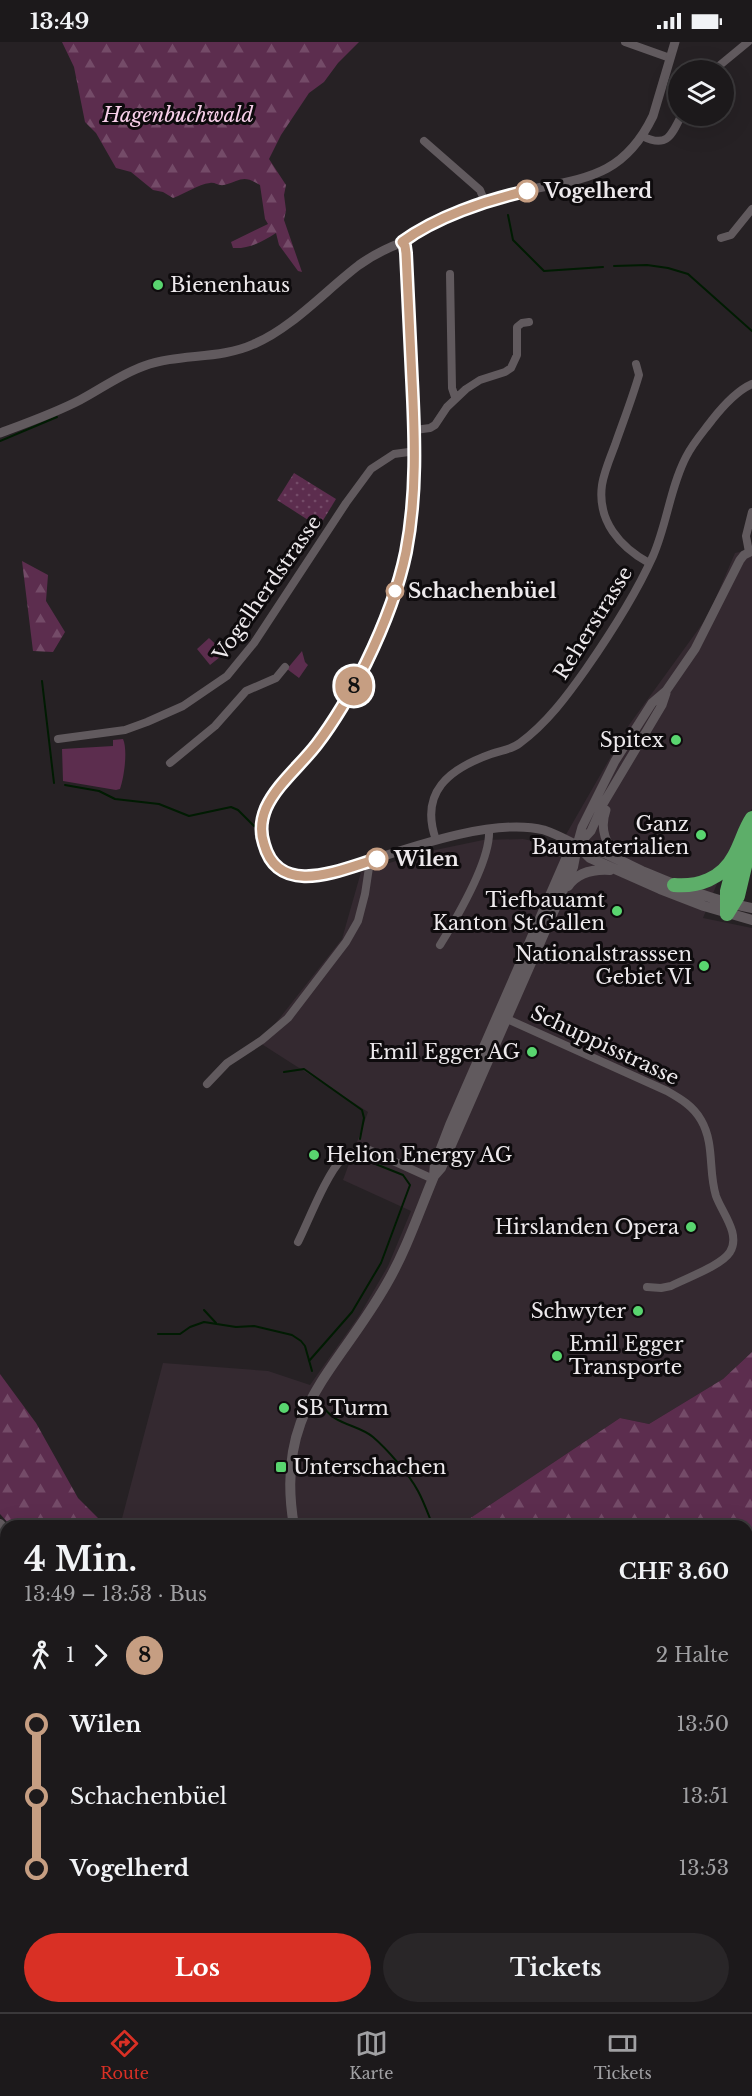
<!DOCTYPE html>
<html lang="de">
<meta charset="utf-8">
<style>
:root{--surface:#1c191b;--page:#292628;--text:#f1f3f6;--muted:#a0a0a3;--line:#3a383a;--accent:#d93025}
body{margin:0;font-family:"Libre Baskerville",serif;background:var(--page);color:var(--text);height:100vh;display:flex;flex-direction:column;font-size:22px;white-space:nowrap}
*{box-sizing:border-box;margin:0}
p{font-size:20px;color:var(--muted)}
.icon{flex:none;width:33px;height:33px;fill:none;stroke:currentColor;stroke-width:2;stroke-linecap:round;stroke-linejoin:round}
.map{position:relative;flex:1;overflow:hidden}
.drawer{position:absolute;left:0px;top:1478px;width:753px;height:494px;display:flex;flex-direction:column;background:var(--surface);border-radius:18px 18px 0 0;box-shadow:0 6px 24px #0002,0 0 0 2px var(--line)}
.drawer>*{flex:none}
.badge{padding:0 12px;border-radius:20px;font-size:21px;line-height:39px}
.fabs{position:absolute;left:668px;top:18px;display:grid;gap:12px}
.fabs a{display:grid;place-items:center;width:66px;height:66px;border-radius:50%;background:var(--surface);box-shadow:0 6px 24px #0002,0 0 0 2px var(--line);font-size:30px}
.map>.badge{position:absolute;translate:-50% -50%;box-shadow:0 0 0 3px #fff}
.legs{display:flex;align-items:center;gap:9px;height:66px;padding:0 24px;font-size:20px}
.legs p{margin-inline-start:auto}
.headline{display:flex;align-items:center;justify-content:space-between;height:102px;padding:0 24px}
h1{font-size:33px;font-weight:700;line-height:45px}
.button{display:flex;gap:12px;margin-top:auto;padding:12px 24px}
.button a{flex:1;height:69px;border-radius:36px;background:var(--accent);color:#fff;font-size:24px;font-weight:700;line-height:69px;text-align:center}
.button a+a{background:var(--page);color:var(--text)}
ul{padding:0 24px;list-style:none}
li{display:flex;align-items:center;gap:21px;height:72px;font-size:22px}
li i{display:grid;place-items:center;width:9px;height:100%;margin:0 8px;background:currentColor}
li i::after{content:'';width:15px;height:15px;margin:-8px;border:4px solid;border-radius:50%;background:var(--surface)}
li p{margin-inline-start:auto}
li:first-child i{background:linear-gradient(#0000 50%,currentColor 0)}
li:last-child i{background:linear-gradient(currentColor 50%,#0000 0)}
.status{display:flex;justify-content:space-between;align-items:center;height:42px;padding:0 30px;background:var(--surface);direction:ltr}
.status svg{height:16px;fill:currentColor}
.tabs{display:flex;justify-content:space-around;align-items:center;height:84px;border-top:2px solid var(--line);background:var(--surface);font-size:16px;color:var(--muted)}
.tabs a{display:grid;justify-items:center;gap:3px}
.tabs .selected{color:var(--accent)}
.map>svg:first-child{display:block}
.built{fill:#342930}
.grass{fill:url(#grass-dots)}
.forest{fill:url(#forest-firs)}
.green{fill:#5c2d4e}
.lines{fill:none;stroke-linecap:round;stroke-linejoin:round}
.stream{stroke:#001b02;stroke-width:2}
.minor{stroke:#615a5e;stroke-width:8}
.tertiary{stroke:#615a5e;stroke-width:9}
.secondary{stroke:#615a5e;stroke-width:10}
.motorway{stroke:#5dae69;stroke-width:14}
.line-1-casing{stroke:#fff;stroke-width:14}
.line-1{stroke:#c69e82;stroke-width:9}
.stop-1-dot{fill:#fff;stroke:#c69e82;stroke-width:3}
.poi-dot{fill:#59d56f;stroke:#0e0b0d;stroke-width:2}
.labels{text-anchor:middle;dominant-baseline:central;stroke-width:6;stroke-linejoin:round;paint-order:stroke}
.park-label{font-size:20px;font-style:italic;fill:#f8d0ea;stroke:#0e0b0d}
.stop-label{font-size:20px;font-weight:bold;fill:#ede9ec;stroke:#0e0b0d;text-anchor:start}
.poi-label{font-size:20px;fill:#ede9ec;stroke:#0e0b0d;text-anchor:end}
.street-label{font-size:20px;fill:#ede9ec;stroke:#0e0b0d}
</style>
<div class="status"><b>13:49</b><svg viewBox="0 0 49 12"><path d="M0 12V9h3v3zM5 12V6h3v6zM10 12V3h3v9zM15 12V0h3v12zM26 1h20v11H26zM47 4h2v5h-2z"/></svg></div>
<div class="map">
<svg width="752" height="1970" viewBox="0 0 752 1970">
<defs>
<pattern id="grass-dots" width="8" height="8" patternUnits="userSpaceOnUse" patternTransform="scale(1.5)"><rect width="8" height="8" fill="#5c2d4e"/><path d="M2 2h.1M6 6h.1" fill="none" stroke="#744b68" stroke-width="1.8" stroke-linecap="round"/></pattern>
<pattern id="forest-firs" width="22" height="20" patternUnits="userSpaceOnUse" patternTransform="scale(1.5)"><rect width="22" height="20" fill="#5c2d4e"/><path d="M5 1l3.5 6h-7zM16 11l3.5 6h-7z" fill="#744b68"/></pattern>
</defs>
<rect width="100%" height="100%" fill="#262124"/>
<path class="built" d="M752,507V767L745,773L703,876L752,886V1310L723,1337L649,1382L620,1376L460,1483L120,1484L163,1321L268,1329L310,1343L359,1274L388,1224L411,1169L343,1138L368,1070L260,1001L342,897L361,830L421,811L483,798L523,797L562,805L564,796L629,683L708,574L735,511Z"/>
<path class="grass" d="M294,431L336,457L319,485L277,458Z"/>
<path class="forest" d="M62,0H359L338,21L324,40L309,51L281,93L269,117L286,143L284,153L286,168L284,178L302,230L298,229L279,203L276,191C264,199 249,207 233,206L231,200L268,182L265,177L260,143C242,132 241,139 224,143C218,144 215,140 210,141C198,142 185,152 173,156L163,150L153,148L131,130L116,126L96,91L85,80L74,25Z
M22,519L48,533L46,559L65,590L53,610L33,609Z
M752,1310V1566L747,1568V1484L460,1483L620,1376L649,1382L723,1337Z
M0,1332L36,1381L78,1456L105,1483H10L0,1472Z
M0,1801L6,1807V1965H175V1970H0Z
M747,1957L752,1959V1970H460V1965H747Z
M256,1965H380V1970H259Z"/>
<path class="green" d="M209,596L225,611L210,623L197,607Z
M302,609L305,620L308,623L299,636L287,627Z
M123,697C128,708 124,736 120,747L116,748L63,739L62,707L113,704V698Z"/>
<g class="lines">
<path class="stream" d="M508,173L513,198L544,229L603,225
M614,224L647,223L668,226L688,232L752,289
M0,399L57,375
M42,639L54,741
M65,743L99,749L115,757L159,762L189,774L231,765L238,768L254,784
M284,1030L304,1027L362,1068L364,1076L360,1097
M204,1268L216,1281
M158,1292H180L190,1285L204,1280L236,1285L254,1284L292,1293L301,1299L305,1304L312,1329
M309,1319L352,1270L381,1221L410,1143L403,1133L368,1119
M322,1362C332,1383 358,1382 373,1395C387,1407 409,1432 418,1449C424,1460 428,1472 433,1484
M747,1535L752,1526
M557,1965L561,1970"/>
<path class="minor" d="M625,0L670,16
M714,28L748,0
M642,94C666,106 671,95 681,74
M424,99L480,148L485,160
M721,196L731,193L752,167
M450,232L452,346L455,355
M636,322L639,333C632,357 623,380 615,403C610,416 604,430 602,443C597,479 620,505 649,521
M415,388L430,386L435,383L447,365L466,347L480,338L505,330L511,326L517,313V285L522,281L529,280
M749,510L746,494L752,470
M58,697L125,688L147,680L183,664L227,634L254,601L346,461L371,427L394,412L416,409
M170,721L215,684L246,649L276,636L285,625
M436,798C419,750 449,727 491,712C501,708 511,708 520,701C547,681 567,654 586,627C611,591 635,554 653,514C667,482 670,446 686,415C693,401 703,390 712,378C723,364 736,349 752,342
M440,903C456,877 491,819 489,788
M507,977L667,1049C681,1057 693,1064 701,1078C715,1102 708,1129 716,1154C722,1171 741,1192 730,1210C721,1224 686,1236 671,1244L661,1246L647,1245
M207,1042L227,1021L262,998L288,976L346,900L358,879L365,852L370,819
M298,1200C308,1180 327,1131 342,1117C350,1110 359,1108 369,1108L433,1137"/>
<path class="tertiary" d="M402,200L405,204L406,211C408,254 410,296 412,338C415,396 417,453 406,510C395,562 373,612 347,658C325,696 293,727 268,763C248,805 280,843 325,833C383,816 486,773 544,788C556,792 567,798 577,803
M0,391C27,381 55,371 80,358C101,347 121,332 144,324C179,311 219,318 254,302C292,286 326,248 359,223C373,213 387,206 403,200C407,198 410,194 414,192C428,184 444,177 459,171C480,162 501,154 523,149C584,136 623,136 653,74L675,0
M606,768C599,788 606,802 619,817
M579,802L591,789L603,762L662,663L666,651
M577,803L582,785L615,719L652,661L666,649L695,607L740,518L744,513L752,509"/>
<path class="secondary" d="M577,803L590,816L660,847L704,864L752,878
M577,803C601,807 620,819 642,829C678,844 713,859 752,866
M568,844C578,830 594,827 610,828
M434,1134L441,1126L573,825L577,804
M0,1482L6,1490
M294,1484C274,1368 335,1332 386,1243C406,1209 419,1170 434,1134L435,1122L450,1083L566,817L577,803"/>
<path class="motorway" d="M674,843C698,845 722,837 734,814C741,802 744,788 752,776
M727,872L738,854L752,795
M727,872V849L735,818"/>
</g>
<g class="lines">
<g class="line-1-casing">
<path id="line-1" d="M377,817C342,827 279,857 264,802C260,790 261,778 266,766C277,742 301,723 317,702C336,677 352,649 366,621C383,586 398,549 406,510C417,453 415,396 412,338C410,296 408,254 406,211L405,204L402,200C436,175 486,158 527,149"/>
</g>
<use href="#line-1" class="line-1"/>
</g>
<g class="stop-1-dot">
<circle cx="527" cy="149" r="10"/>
<circle cx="395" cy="549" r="8"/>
<circle cx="377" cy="817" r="10"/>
</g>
<g class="poi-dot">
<circle cx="158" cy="243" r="6"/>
<circle cx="676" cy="698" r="6"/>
<circle cx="701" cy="793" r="6"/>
<circle cx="617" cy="869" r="6"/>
<circle cx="704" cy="924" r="6"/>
<circle cx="532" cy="1010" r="6"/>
<circle cx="314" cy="1113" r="6"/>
<circle cx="691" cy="1185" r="6"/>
<circle cx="638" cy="1269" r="6"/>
<circle cx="557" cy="1314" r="6"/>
<circle cx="284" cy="1366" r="6"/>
<rect x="275" y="1419" width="12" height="12" rx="3"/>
</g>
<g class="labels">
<g class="park-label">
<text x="178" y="73">Hagenbuchwald</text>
</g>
<g class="stop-label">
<text x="544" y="149">Vogelherd</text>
<text x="408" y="549">Schachenbüel</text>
<text x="394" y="817">Wilen</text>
</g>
<g class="poi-label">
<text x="170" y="243" text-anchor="start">Bienenhaus</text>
<text x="664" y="698">Spitex</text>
<text x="689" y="782">Ganz<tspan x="689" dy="23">Baumaterialien</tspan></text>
<text x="605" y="858">Tiefbauamt<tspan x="605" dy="23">Kanton St.Gallen</tspan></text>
<text x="692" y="912">Nationalstrasssen<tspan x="692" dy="23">Gebiet VI</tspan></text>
<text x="520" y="1010">Emil Egger AG</text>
<text x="326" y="1113" text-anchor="start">Helion Energy AG</text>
<text x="679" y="1185">Hirslanden Opera</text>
<text x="626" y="1269">Schwyter</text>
<text x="569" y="1302" text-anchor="start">Emil Egger<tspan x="569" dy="23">Transporte</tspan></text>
<text x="296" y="1366" text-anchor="start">SB Turm</text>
<text x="293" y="1425" text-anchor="start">Unterschachen</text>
</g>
<g class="street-label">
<text transform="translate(267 546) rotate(-55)">Vogelherdstrasse</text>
<text transform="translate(593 581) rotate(-58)">Reherstrasse</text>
<text transform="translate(605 1003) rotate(25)">Schuppisstrasse</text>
</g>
</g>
</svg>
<div class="fabs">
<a><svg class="icon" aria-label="layers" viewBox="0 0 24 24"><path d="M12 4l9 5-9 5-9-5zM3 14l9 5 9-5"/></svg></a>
</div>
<b class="badge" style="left:354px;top:644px;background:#c69e82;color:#111">8</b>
<section class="drawer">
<div class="headline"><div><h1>4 Min.</h1><p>13:49 – 13:53 · Bus</p></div><b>CHF 3.60</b></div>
<div class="legs"><svg class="icon" aria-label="walk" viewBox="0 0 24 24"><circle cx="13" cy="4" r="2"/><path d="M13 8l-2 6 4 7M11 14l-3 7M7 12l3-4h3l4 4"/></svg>1<svg class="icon" aria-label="forward" viewBox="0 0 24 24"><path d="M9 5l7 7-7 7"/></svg><b class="badge" style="background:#c69e82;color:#111">8</b><p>2 Halte</p></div>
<ul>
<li><i style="color:#c69e82"></i><b>Wilen</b><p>13:50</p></li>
<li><i style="color:#c69e82"></i><span>Schachenbüel</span><p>13:51</p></li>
<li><i style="color:#c69e82"></i><b>Vogelherd</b><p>13:53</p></li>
</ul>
<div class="button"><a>Los</a><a>Tickets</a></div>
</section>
</div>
<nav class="tabs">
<a class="selected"><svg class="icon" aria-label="directions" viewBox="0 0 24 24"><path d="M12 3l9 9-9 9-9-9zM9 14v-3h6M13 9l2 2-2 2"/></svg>Route</a>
<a><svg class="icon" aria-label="map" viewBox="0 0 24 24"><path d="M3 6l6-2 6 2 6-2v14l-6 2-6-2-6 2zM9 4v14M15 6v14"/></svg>Karte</a>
<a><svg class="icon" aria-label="tickets" viewBox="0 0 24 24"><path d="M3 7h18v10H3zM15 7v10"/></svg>Tickets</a>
</nav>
